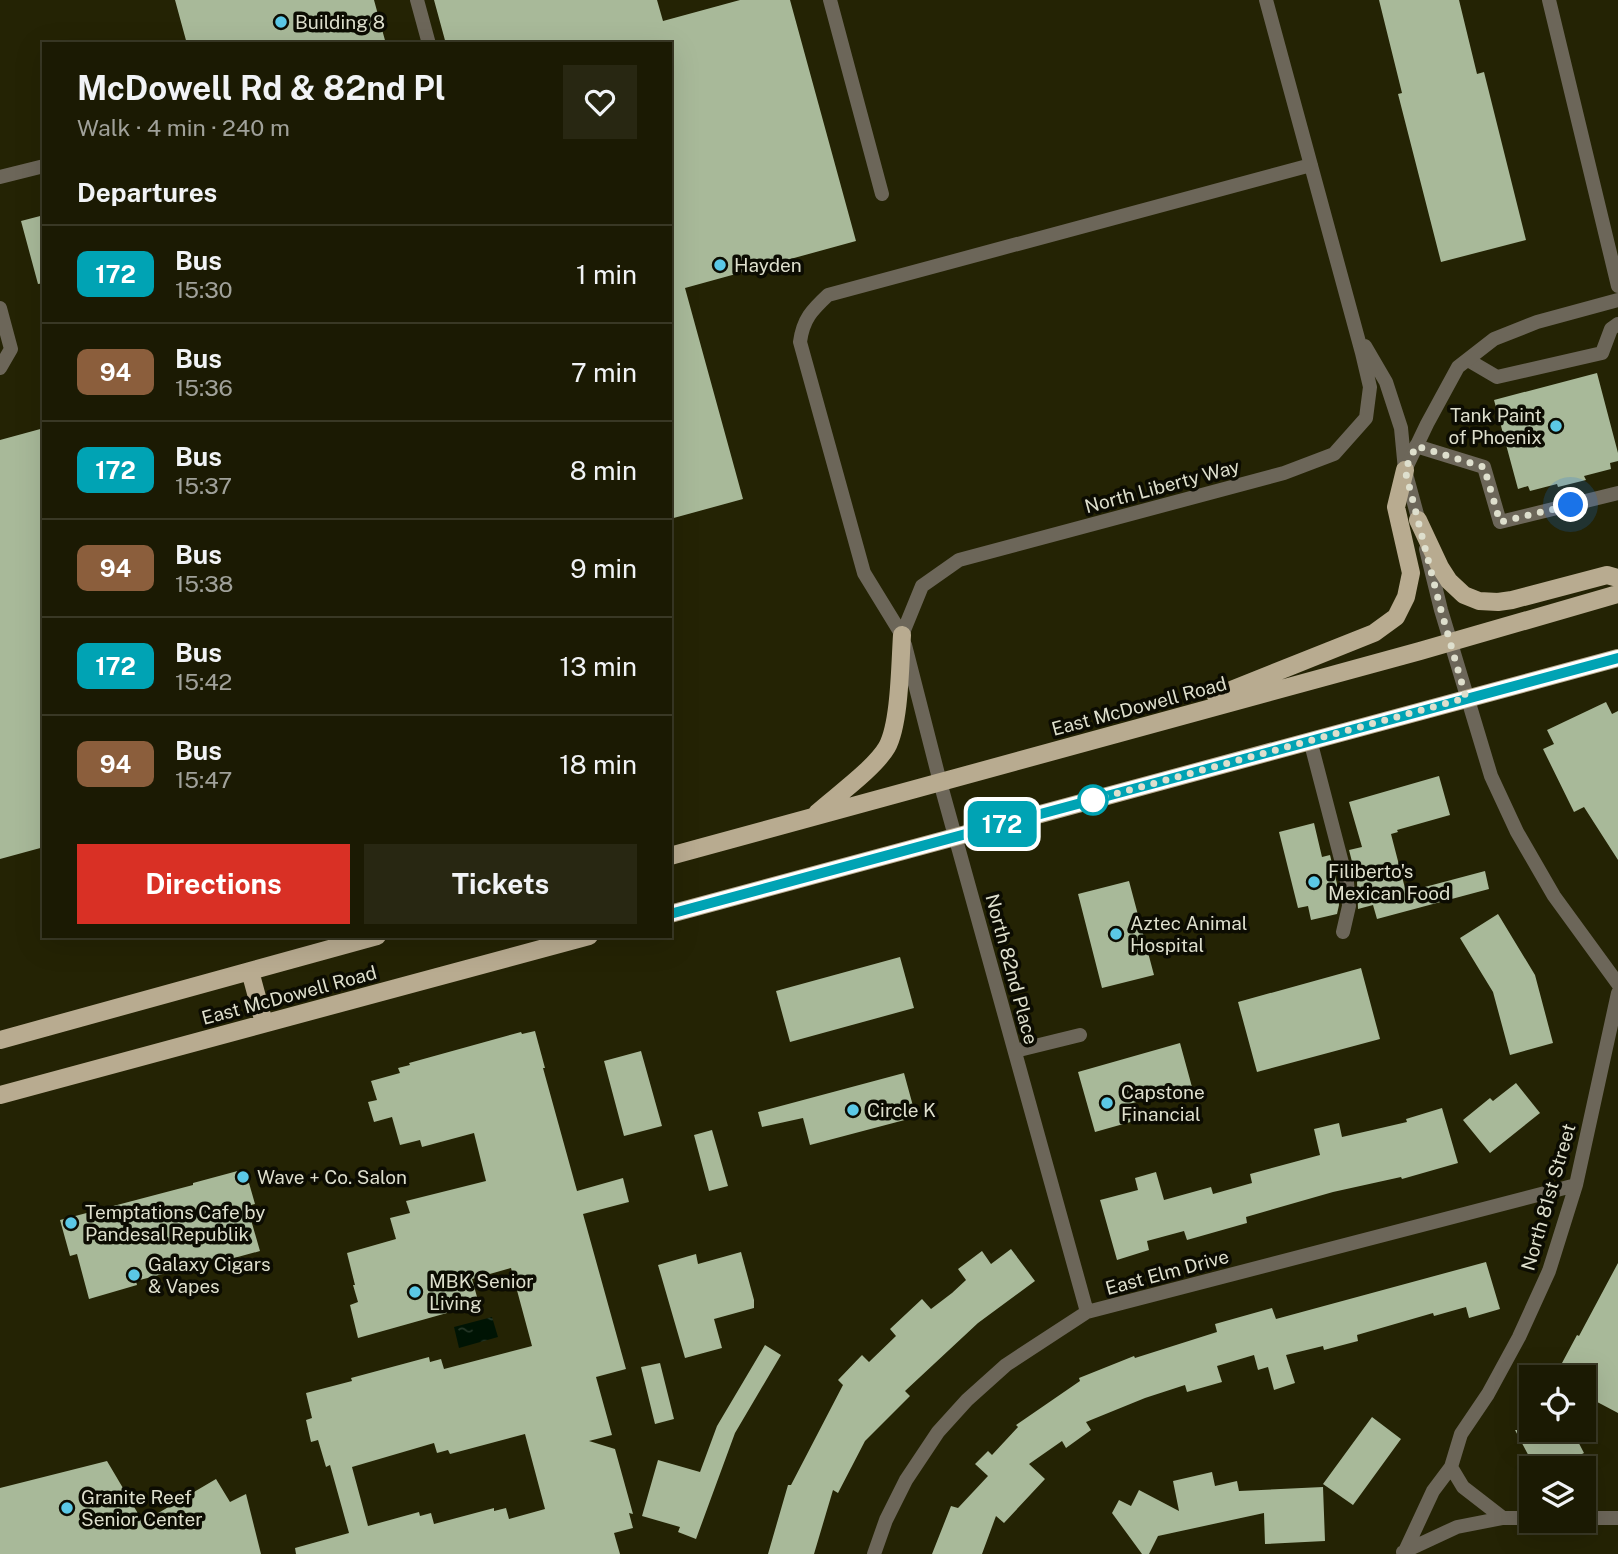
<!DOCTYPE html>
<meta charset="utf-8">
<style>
:root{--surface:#1b1a03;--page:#282712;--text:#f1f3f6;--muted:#a0a19a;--line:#393825;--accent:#d93025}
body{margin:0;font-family:"Public Sans",sans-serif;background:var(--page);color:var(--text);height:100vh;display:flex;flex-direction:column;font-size:26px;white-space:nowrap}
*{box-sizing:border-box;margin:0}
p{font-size:23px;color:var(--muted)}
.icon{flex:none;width:38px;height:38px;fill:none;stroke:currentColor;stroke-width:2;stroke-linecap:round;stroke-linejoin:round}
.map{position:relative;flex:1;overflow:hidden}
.drawer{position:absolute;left:42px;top:42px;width:630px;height:896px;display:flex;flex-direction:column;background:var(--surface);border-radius:0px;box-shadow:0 7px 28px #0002,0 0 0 2px var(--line)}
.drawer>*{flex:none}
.badge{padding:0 14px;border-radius:10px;font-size:24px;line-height:46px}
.tools{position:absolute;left:1519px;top:1365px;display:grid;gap:14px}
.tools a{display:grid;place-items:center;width:77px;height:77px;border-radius:0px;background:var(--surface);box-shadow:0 7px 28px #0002,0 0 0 2px var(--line);font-size:35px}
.you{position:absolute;width:35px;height:35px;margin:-18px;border:5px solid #fff;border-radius:50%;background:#1a73e8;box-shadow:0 0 0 10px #1a73e833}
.map>.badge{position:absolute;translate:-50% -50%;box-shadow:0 0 0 4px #fff}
h2{padding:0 35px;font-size:26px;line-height:63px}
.round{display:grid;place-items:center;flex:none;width:74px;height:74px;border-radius:0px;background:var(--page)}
.overview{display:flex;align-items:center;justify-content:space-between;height:119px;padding:0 35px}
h1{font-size:33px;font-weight:700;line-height:52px}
.action{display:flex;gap:14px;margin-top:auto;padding:14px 35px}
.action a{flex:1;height:80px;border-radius:0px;background:var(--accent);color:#fff;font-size:28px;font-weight:700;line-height:80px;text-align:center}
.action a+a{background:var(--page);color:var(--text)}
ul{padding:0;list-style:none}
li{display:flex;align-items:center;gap:21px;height:98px;padding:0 35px;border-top:2px solid var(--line)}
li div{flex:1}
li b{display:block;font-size:26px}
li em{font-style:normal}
li .badge{min-width:77px;font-weight:700;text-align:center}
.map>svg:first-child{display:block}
.water{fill:url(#water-ripples)}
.building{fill:#a8b999;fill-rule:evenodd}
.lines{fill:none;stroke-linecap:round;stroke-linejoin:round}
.service{stroke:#6c6659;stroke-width:14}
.minor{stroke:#6c6659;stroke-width:14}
.primary{stroke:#b8ab90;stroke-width:18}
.line-casing{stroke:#fff;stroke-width:16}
.line{stroke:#00a3b4;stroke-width:10}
.walk{stroke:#dedfcd;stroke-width:7;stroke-dasharray:0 12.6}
.poi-dot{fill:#5bc8e6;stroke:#0c0c02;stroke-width:2.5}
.stop-dot{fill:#fff;stroke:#00a3b4;stroke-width:3.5}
.labels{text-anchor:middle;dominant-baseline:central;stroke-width:7;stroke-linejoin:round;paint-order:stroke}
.poi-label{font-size:19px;fill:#dedfcd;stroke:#0c0c02;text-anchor:start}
.street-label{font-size:19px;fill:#dedfcd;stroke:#0c0c02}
</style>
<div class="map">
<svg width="1618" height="1554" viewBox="0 0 1618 1554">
<defs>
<pattern id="water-ripples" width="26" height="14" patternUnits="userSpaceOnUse" patternTransform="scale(1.75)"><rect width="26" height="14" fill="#001404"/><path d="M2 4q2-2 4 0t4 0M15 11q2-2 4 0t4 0" fill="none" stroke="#253627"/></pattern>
</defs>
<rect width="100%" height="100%" fill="#242304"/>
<path class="water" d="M492,1317L498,1337L459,1348L454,1327Z"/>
<path class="building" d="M175,0H374L386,44H187Z
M434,0H657L663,21L740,0H790L856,241L685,288L743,499L670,519V44H446Z
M1379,0H1459L1477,74L1484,72L1526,240L1441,262L1398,94L1402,93Z
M44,215V283L38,284L21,221Z
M1597,373L1618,453V461L1610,463L1611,469L1584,476L1586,480L1558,487L1557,484L1530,491L1528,486L1518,489L1494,400Z
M44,428V847L0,859V440Z
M1606,702L1612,714L1618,711V860L1584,807L1574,812L1543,749L1554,744L1547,730Z
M1439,776L1450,815L1397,830L1398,832L1391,834L1406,892L1485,871L1489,889L1377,919L1373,905L1358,909L1357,881L1349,850L1362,847L1349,802Z
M1314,823L1322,857L1330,855L1337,884L1339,905L1337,914L1311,920L1308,906L1298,908L1279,832Z
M1129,881L1154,975L1102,988L1078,894Z
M1498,914L1535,975L1553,1043L1510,1055L1493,992L1460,938Z
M900,957L914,1008L790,1042L776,991Z
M1361,968L1380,1039L1257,1072L1238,1002Z
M535,1031L545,1068H543L577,1191L623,1178L629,1202L583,1214L626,1369L596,1377L612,1435L589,1441L615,1449L633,1514L629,1513L633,1528L614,1533L620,1554H296L295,1548L349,1533L330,1465L326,1467L318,1440L311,1442L306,1420L312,1418L306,1393L352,1381L351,1378L429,1357L430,1362L441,1359L444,1369L532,1346L511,1268L472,1279L479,1304L358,1338L350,1305L358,1302L353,1285H355L347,1253L396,1239L390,1218L410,1213L406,1201L486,1181L474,1133L422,1147L420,1140L400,1145L392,1117L374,1122L368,1102L377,1100L371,1081L400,1073L398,1068L410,1065L409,1063L521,1032L522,1034ZM525,1434L545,1509L509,1519L506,1508L494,1511V1508L434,1524L431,1513L420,1516L419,1512L368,1526L352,1467L434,1443L437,1453L448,1450L450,1454Z
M1180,1043L1192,1087L1129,1104L1134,1121L1095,1132L1078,1072Z
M641,1051L662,1126L624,1136L604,1061Z
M904,1073L916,1117L810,1145L803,1118L762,1127L758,1112Z
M1516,1083L1540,1113L1490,1153L1463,1120L1490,1098L1493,1101Z
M1442,1108L1458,1163L1402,1179L1401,1177L1333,1192L1246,1217L1247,1223L1187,1240L1184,1231L1147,1241L1149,1250L1117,1260L1100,1200L1138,1190L1135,1178L1156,1172L1164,1200L1211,1187L1213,1194L1252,1183L1250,1174L1320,1155L1314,1129L1339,1123L1342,1137L1407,1122L1406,1119Z
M712,1130L728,1186L709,1191L694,1135Z
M245,1169L255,1204L247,1206L260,1251L212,1264V1261L136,1281L137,1285L89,1299L77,1254L70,1256L60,1220L193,1185V1183Z
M1011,1249L1035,1281L978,1323L905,1391L910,1396L865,1441L838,1493L833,1490L814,1554H768L788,1485H791L843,1385L838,1380L862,1355L869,1362L896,1336L890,1329L922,1299L931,1309L952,1293L966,1280L958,1269L982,1251L991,1264Z
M741,1252L754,1300V1308L714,1319L722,1348L685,1358L658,1265L696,1254L698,1264Z
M1486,1262L1500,1309L1469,1318L1466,1307L1434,1316L1433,1313L1357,1335L1358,1341L1324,1350L1323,1346L1286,1355L1295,1383L1274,1390L1268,1367L1258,1370L1254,1355L1217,1366L1222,1382L1187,1392L1185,1385L1145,1398L1086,1422L1091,1430L1066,1448L1062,1441L1029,1464L1045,1479L1004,1523L996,1516L982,1554H932L951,1506L958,1508L988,1476L975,1464L988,1451L992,1455L1018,1427L1016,1425L1080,1381L1079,1378L1134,1356L1135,1358L1217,1332L1215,1324L1272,1308L1276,1319Z
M1618,1263V1413L1584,1395V1377H1565L1570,1367L1562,1363L1577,1335L1579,1336Z
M765,1345L781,1355L735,1433L696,1539L678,1532L680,1527L642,1516L658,1460L700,1472L717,1426Z
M660,1363L674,1419L655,1424L641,1367Z
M1372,1417L1401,1439L1353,1505L1323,1484Z
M1515,1430H1572L1584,1453L1554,1468H1548L1542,1457L1532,1462Z
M107,1461L143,1522L216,1479L230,1502L246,1494L261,1554H0V1488Z
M1212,1472L1215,1486L1237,1481L1239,1491L1323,1487L1325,1541L1265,1544L1264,1513L1158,1536L1149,1554H1142L1112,1513L1119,1500L1131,1506L1139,1490L1179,1511L1173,1481Z"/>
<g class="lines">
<path class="service" d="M417,0L429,44
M830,0L882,194
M0,177L44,166
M0,308L11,349L0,368
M1365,346L1386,382L1401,428L1405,470
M1468,360L1497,377L1602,353L1611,329L1618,324
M1416,446L1484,467L1500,522L1618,493
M902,635L922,586L959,560L1284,473L1334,454L1366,418L1370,387L1362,353L1266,0
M902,635L864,573L800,342C803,319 812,310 828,295L1311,165
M1310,740L1347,882L1349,906L1343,932
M1015,1051L1080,1035"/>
<path class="minor" d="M1549,0L1618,286
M1421,529L1405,470L1427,424L1458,367L1494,339L1537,322L1618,300
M1426,549L1441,610L1491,776L1517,832L1554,896L1618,984
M905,645L940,782L1087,1312
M1451,1467L1463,1487L1503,1518
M1584,1518H1618
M1406,1549L1433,1491L1451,1467L1461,1434L1488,1394L1519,1337L1549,1271L1576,1185L1618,993
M1403,1552L1457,1527L1503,1518H1531
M874,1554L886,1520L906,1480L938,1432L967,1400L1006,1365L1087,1312L1576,1185"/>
<path class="primary" d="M1418,520L1440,567L1449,581L1464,595L1479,601L1498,602L1512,600L1607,575L1618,578
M1216,696L1374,633L1396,617L1406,597L1411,573L1396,507L1405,470
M817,813C836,796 875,768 887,747C900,723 900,664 902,635
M670,856L1420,651L1618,594
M670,914L1618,658
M250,971L264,1023
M0,1040L377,936
M0,1095L589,936"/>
</g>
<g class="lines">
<g class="line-casing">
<path id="line" d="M670,914L1618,658"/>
</g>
<use href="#line" class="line"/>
<path class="walk" d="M1093,800L1466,698L1441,610L1405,470L1416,446L1484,467L1500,522L1571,505"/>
</g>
<g class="poi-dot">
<circle cx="281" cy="22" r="7"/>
<circle cx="720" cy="265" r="7"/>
<circle cx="1556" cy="426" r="7"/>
<circle cx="1314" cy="882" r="7"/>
<circle cx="1116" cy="934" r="7"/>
<circle cx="1107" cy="1103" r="7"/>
<circle cx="853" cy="1110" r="7"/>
<circle cx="243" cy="1177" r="7"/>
<circle cx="71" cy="1223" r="7"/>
<circle cx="134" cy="1275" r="7"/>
<circle cx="415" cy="1292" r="7"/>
<circle cx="67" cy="1508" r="7"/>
</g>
<circle class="stop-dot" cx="1093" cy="800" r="14"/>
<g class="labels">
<g class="poi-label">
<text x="295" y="22">Building 8</text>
<text x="734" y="265">Hayden</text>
<text x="1542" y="415" text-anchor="end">Tank Paint<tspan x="1542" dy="22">of Phoenix</tspan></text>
<text x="1328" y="871">Filiberto's<tspan x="1328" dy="22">Mexican Food</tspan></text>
<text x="1130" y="923">Aztec Animal<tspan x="1130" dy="22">Hospital</tspan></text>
<text x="1121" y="1092">Capstone<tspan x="1121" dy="22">Financial</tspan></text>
<text x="867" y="1110">Circle K</text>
<text x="257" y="1177">Wave + Co. Salon</text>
<text x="85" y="1212">Temptations Cafe by<tspan x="85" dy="22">Pandesal Republik</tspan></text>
<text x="148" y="1264">Galaxy Cigars<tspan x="148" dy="22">&amp; Vapes</tspan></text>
<text x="429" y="1281">MBK Senior<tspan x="429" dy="22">Living</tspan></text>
<text x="81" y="1497">Granite Reef<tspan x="81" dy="22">Senior Center</tspan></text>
</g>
<g class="street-label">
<text transform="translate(1162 486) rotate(-15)">North Liberty Way</text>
<text transform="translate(1139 706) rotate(-15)">East McDowell Road</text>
<text transform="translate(1012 969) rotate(75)">North 82nd Place</text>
<text transform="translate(289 995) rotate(-15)">East McDowell Road</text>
<text transform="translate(1548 1197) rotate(-74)">North 81st Street</text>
<text transform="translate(1167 1272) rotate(-15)">East Elm Drive</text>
</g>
</g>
</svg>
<div class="tools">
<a><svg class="icon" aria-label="locate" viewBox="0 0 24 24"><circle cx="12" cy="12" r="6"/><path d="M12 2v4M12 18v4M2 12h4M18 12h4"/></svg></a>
<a><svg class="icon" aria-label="layers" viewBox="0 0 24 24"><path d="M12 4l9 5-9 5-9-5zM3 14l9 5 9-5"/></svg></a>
</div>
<div class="you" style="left:1571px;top:505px"></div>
<b class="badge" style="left:1002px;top:824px;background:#00a3b4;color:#fff">172</b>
<section class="drawer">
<div class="overview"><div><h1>McDowell Rd &amp; 82nd Pl</h1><p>Walk · 4 min · 240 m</p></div><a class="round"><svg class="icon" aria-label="heart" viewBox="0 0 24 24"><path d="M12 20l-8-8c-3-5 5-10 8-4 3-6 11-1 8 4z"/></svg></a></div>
<h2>Departures</h2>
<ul>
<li><span class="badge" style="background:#00a3b4;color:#fff">172</span><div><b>Bus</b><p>15:30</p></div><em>1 min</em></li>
<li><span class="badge" style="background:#8b5e3c;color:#fff">94</span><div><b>Bus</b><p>15:36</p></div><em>7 min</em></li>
<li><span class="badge" style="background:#00a3b4;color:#fff">172</span><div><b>Bus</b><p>15:37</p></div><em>8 min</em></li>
<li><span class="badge" style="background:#8b5e3c;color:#fff">94</span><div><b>Bus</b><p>15:38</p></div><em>9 min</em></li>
<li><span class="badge" style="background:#00a3b4;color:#fff">172</span><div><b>Bus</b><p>15:42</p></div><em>13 min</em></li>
<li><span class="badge" style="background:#8b5e3c;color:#fff">94</span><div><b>Bus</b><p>15:47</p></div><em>18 min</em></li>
</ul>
<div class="action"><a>Directions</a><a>Tickets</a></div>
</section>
</div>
